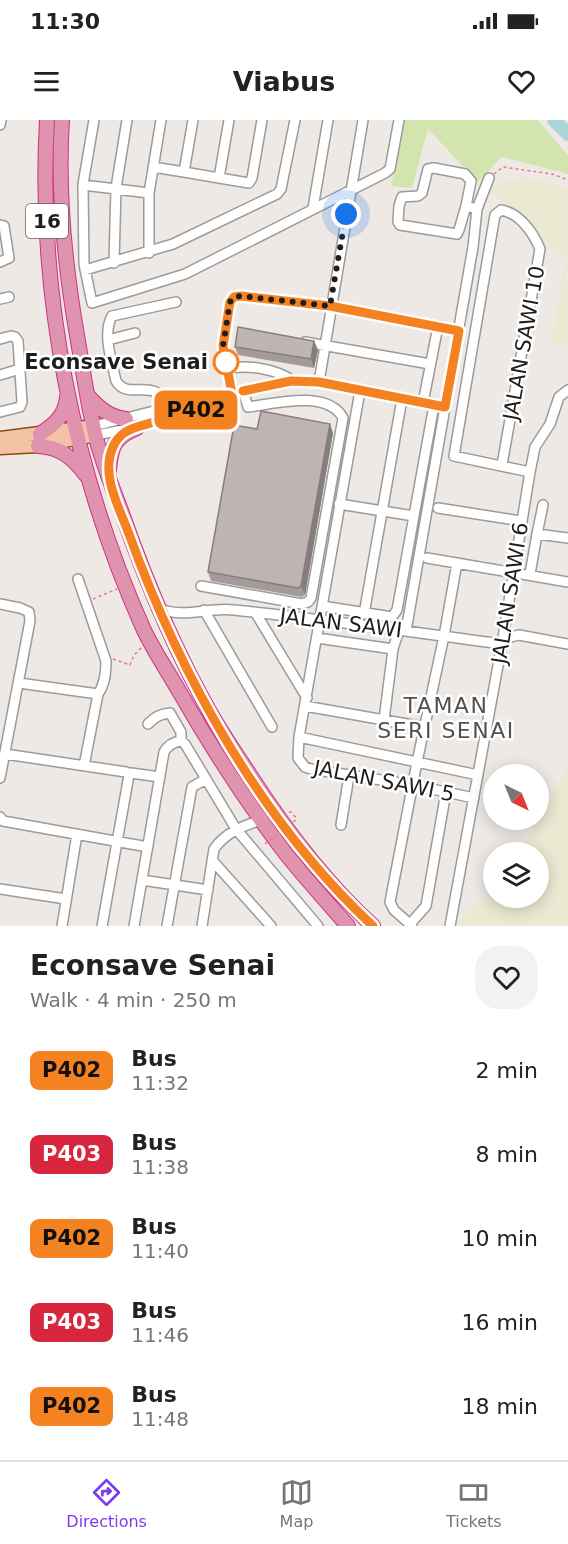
<!DOCTYPE html>
<meta charset="utf-8">
<style>
:root{--surface:#fff;--page:#f2f2f2;--text:#222;--muted:#767676;--line:#e0e0e0;--accent:#7c3aed}
body{margin:0;font-family:"DejaVu Sans",sans-serif;background:var(--page);color:var(--text);height:100vh;display:flex;flex-direction:column;font-size:22px;white-space:nowrap}
*{box-sizing:border-box;margin:0}
p{font-size:20px;color:var(--muted)}
.icon{flex:none;width:33px;height:33px;fill:none;stroke:currentColor;stroke-width:2;stroke-linecap:round;stroke-linejoin:round}
.map{position:relative;height:806px;overflow:hidden}
.details{display:flex;flex-direction:column;background:var(--surface);flex:1}
.details>*{flex:none}
.badge{padding:0 12px;border-radius:9px;font-size:21px;line-height:39px}
.needle{width:39px;rotate:137deg}
.buttons{position:absolute;left:483px;top:644px;display:grid;gap:12px}
.buttons a{display:grid;place-items:center;width:66px;height:66px;border-radius:50%;background:var(--surface);box-shadow:0 3px 15px #0003;font-size:30px}
.you{position:absolute;width:30px;height:30px;margin:-15px;border:4px solid #fff;border-radius:50%;background:#1a73e8;box-shadow:0 0 0 9px #1a73e833}
.map>.badge{position:absolute;translate:-50% -50%;box-shadow:0 0 0 3px #fff}
.round{display:grid;place-items:center;flex:none;width:63px;height:63px;border-radius:24px;background:var(--page)}
.overview{display:flex;align-items:center;justify-content:space-between;height:102px;padding:0 30px}
h1{font-size:28px;font-weight:800;line-height:45px}
ul{padding:0;list-style:none}
li{display:flex;align-items:center;gap:18px;height:84px;padding:0 30px}
li div{flex:1}
li b{display:block;font-size:22px}
li em{font-style:normal}
li .badge{min-width:66px;font-weight:700;text-align:center}
.status{display:flex;justify-content:space-between;align-items:center;height:42px;padding:0 30px;background:var(--surface);direction:ltr}
.status svg{height:16px;fill:currentColor}
header{display:flex;justify-content:space-between;align-items:center;height:78px;padding:0 30px;background:var(--surface);font-size:27px;font-weight:800}
.tabs{display:flex;justify-content:space-around;align-items:center;height:84px;border-top:2px solid var(--line);background:var(--surface);font-size:16px;color:var(--muted)}
.tabs a{display:grid;justify-items:center;gap:3px}
.tabs .selected{color:var(--accent)}
.map>svg:first-child{display:block}
.farmland{fill:#ebe9d2}
.grass{fill:#d3e4af}
.lines{fill:none;stroke-linecap:round;stroke-linejoin:round}
.river{stroke:#a9d6d8;stroke-width:14}
.minor-casing{stroke:#9b9b9b;stroke-width:12}
.major-casing{stroke:#8c4b0c;stroke-width:15}
.highway-casing{stroke:#cb3382;stroke-width:16}
.path{stroke:#ee767f;stroke-width:1.5;stroke-dasharray:3 3;stroke-linecap:butt}
.minor{stroke:#fff;stroke-width:9}
.major{stroke:#f4c3a4;stroke-width:12}
.highway{stroke:#df93af;stroke-width:14}
.path-bridge{stroke:#ee767f;stroke-width:1.5;stroke-dasharray:3 3;stroke-linecap:butt}
.wall{fill:#a39b99}
.shaded-wall{fill:#857e7d}
.building{fill:#beb4b2;stroke:#857e7d;stroke-width:1.5}
.line-casing{stroke:#fff;stroke-width:14}
.line{stroke:#f58220;stroke-width:9}
.walk{stroke:#1e1e1e;stroke-width:6;stroke-dasharray:0 10.8}
.stop-dot{fill:#fff;stroke:#f58220;stroke-width:3}
.labels{text-anchor:middle;dominant-baseline:central;stroke-width:5;stroke-linejoin:round;paint-order:stroke}
.shield{fill:#fff;stroke:#626262;stroke-width:1.5}
.shield-label{font-size:20px;font-weight:bold;fill:#1e1e1e}
.street-label{font-size:21px;fill:#1e1e1e;stroke:#fff}
.stop-label{font-size:21px;font-weight:bold;fill:#1e1e1e;stroke:#fff;text-anchor:end}
.neighbourhood-label{font-size:22px;letter-spacing:1.5px;fill:#515151;stroke:#fff}
</style>
<div class="status"><b>11:30</b><svg viewBox="0 0 49 12"><path d="M0 12V9h3v3zM5 12V6h3v6zM10 12V3h3v9zM15 12V0h3v12zM26 1h20v11H26zM47 4h2v5h-2z"/></svg></div>
<header><svg class="icon" aria-label="menu" viewBox="0 0 24 24"><path d="M4 6h16M4 12h16M4 18h16"/></svg>Viabus<svg class="icon" aria-label="heart" viewBox="0 0 24 24"><path d="M12 20l-8-8c-3-5 5-10 8-4 3-6 11-1 8 4z"/></svg></header>
<div class="map">
<svg width="568" height="806" viewBox="0 0 568 806">
<rect width="100%" height="100%" fill="#eee9e5"/>
<path class="farmland" d="M526,57L568,68L567,227L551,223L565,141L489,70L502,61Z
M568,646V806H459L469,791L493,772L494,777H538V732H520Z"/>
<path class="grass" d="M405,0H538L568,35V54L502,37L478,62L428,9L412,68L391,66Z"/>
<g class="lines">
<path class="river" d="M554,0L568,14"/>
<g class="minor-casing">
<path id="minor" d="M94,0L83,64L84,144L92,183L185,154L385,53L390,49L399,0
M229,0L219,58L249,63L252,58L262,0
M0,5L1,0
M153,47L184,52L193,0
M184,52L219,58
M83,65L149,73
M466,86L459,110L457,114L400,105L398,102L399,86L402,77L418,76L422,73L428,49L434,48L465,54L471,61L466,86L477,89
M313,88L328,0
M0,105L4,106L9,138L0,142
M149,133V73L161,0
M114,143L116,68L127,0
M85,150L173,124L277,74L281,69L295,0
M0,179L9,177
M0,219L11,216L15,217L18,221L22,282L20,287L0,292
M108,220L135,213
M305,222L430,244
M227,249C247,244 277,249 293,261
M0,255L20,249
M319,262L363,0
M360,271L299,617L298,638L305,647L311,649L413,665L474,678
M423,283L438,206
M162,289L156,272C142,265 126,277 116,261C112,242 102,214 112,196L176,182
M231,291L232,274L223,226L230,182L234,177L241,176L330,186L459,211
M94,306L218,275L232,274L293,261L319,262L445,287
M96,315C127,310 156,302 187,293C202,288 217,284 230,275
M502,345L540,129C534,114 520,93 501,90L495,95L454,336L530,352
M339,384L414,396
M438,388L521,401
M537,414L543,385
M427,438L568,462
M530,454L537,414L568,418
M78,459L106,541C106,553 105,564 98,574L84,646
M201,466L302,484L308,482L311,478L343,298C327,269 274,284 248,287L243,271
M0,484L20,488L29,492L30,501L0,658
M322,486L392,497L397,490L434,285
M157,488C185,499 205,487 234,490C323,499 412,512 502,524
M204,490L272,607
M255,492L307,578
M364,494L402,279
M406,511L473,127L477,89L489,58
M317,518L393,529L399,510
M502,519L519,515L568,524
M19,563L98,574
M305,586L424,607
M384,600L393,529
M148,604C155,597 160,594 170,593L181,612V621
M299,617L478,655
M181,621L185,624L236,709L318,806
M5,634L126,652
M0,697L3,701L148,727
M341,705L349,656
M212,740L271,806
M142,760L208,770
M0,769L66,779
M410,804L426,786L446,672
M62,806L77,714
M102,806L129,655L131,653L160,657
M134,806L164,632C168,625 173,622 181,621
M167,806L192,667L206,659
M202,806L214,729C226,712 243,706 261,700
M412,806L394,790L390,782L417,642L444,516L457,443
M450,806L502,524L530,352L535,327L550,304L559,277L568,270"/>
</g>
<g class="major-casing">
<path id="major" d="M0,318L94,306
M0,328L38,326L96,315"/>
</g>
<g class="highway-casing">
<path id="highway" d="M47,0C37,172 73,351 143,508C153,530 167,550 179,571C211,627 247,683 286,734C306,759 327,782 348,806
M62,0C57,74 65,148 78,221C83,252 88,284 95,314C102,342 113,369 123,396C147,464 175,531 211,594C223,615 237,635 250,655C285,709 325,762 373,806
M88,276C99,288 109,297 126,299
M40,314C55,304 65,296 67,277
M38,326C60,327 72,337 86,355
M109,350C111,327 114,317 137,308"/>
</g>
<path class="path" d="M494,54L503,47L552,54L568,60
M93,479L117,469
M113,539L130,545L134,535L142,527
M289,692H291L297,699"/>
<use href="#minor" class="minor"/>
<use href="#major" class="major"/>
<use href="#highway" class="highway"/>
<path class="path-bridge" d="M265,724L297,699"/>
</g>
<path class="wall" d="M314,221L318,230L314,248L238,235L235,227Z
M257,309L333,313L305,475L302,477L211,461L208,452Z"/>
<path class="shaded-wall" d="M314,221L318,230L314,248L311,239Z
M330,304L333,313L305,475L301,466Z"/>
<path class="building" d="M238,207L314,221L311,239L235,227Z
M261,291L330,304L301,466L298,468L208,452L234,305L257,309Z"/>
<g class="lines">
<g class="line-casing">
<path id="line" d="M243,271L291,261L319,262L445,287L459,211L330,186L241,176L234,177L230,182L223,226L232,274L220,282C198,289 176,296 154,302C145,305 132,307 124,313C120,316 115,322 113,327C100,355 120,389 129,414C180,555 262,703 373,806"/>
</g>
<use href="#line" class="line"/>
<path class="walk" d="M226,242L227,249L223,226L230,182L234,177L241,176L330,186L346,94"/>
</g>
<circle class="stop-dot" cx="226" cy="242" r="12"/>
<g class="labels">
<rect class="shield" x="26" y="84" width="42" height="34" rx="4.5"/>
<g class="shield-label">
<text x="47" y="101">16</text>
</g>
<g class="street-label">
<text transform="translate(524 223) rotate(-80)">JALAN SAWI 10</text>
<text transform="translate(510 473) rotate(-81)">JALAN SAWI 6</text>
<text transform="translate(341 503) rotate(7)">JALAN SAWI</text>
<text transform="translate(384 661) rotate(11)">JALAN SAWI 5</text>
</g>
<g class="stop-label">
<text x="208" y="242">Econsave Senai</text>
</g>
<g class="neighbourhood-label">
<text x="446" y="585">TAMAN<tspan x="446" dy="25">SERI SENAI</tspan></text>
</g>
</g>
</svg>
<div class="buttons">
<a><svg class="needle" viewBox="-14 -14 28 28"><path d="M0-13l5 13h-10z" fill="#e53935"/><path d="M0 13l5-13h-10z" fill="#767676"/></svg></a>
<a><svg class="icon" aria-label="layers" viewBox="0 0 24 24"><path d="M12 4l9 5-9 5-9-5zM3 14l9 5 9-5"/></svg></a>
</div>
<div class="you" style="left:346px;top:94px"></div>
<b class="badge" style="left:196px;top:290px;background:#f58220;color:#111">P402</b>
</div>
<section class="details">
<div class="overview"><div><h1>Econsave Senai</h1><p>Walk · 4 min · 250 m</p></div><a class="round"><svg class="icon" aria-label="heart" viewBox="0 0 24 24"><path d="M12 20l-8-8c-3-5 5-10 8-4 3-6 11-1 8 4z"/></svg></a></div>
<ul>
<li><span class="badge" style="background:#f58220;color:#111">P402</span><div><b>Bus</b><p>11:32</p></div><em>2 min</em></li>
<li><span class="badge" style="background:#d7263d;color:#fff">P403</span><div><b>Bus</b><p>11:38</p></div><em>8 min</em></li>
<li><span class="badge" style="background:#f58220;color:#111">P402</span><div><b>Bus</b><p>11:40</p></div><em>10 min</em></li>
<li><span class="badge" style="background:#d7263d;color:#fff">P403</span><div><b>Bus</b><p>11:46</p></div><em>16 min</em></li>
<li><span class="badge" style="background:#f58220;color:#111">P402</span><div><b>Bus</b><p>11:48</p></div><em>18 min</em></li>
</ul>
</section>
<nav class="tabs">
<a class="selected"><svg class="icon" aria-label="directions" viewBox="0 0 24 24"><path d="M12 3l9 9-9 9-9-9zM9 14v-3h6M13 9l2 2-2 2"/></svg>Directions</a>
<a><svg class="icon" aria-label="map" viewBox="0 0 24 24"><path d="M3 6l6-2 6 2 6-2v14l-6 2-6-2-6 2zM9 4v14M15 6v14"/></svg>Map</a>
<a><svg class="icon" aria-label="tickets" viewBox="0 0 24 24"><path d="M3 7h18v10H3zM15 7v10"/></svg>Tickets</a>
</nav>
